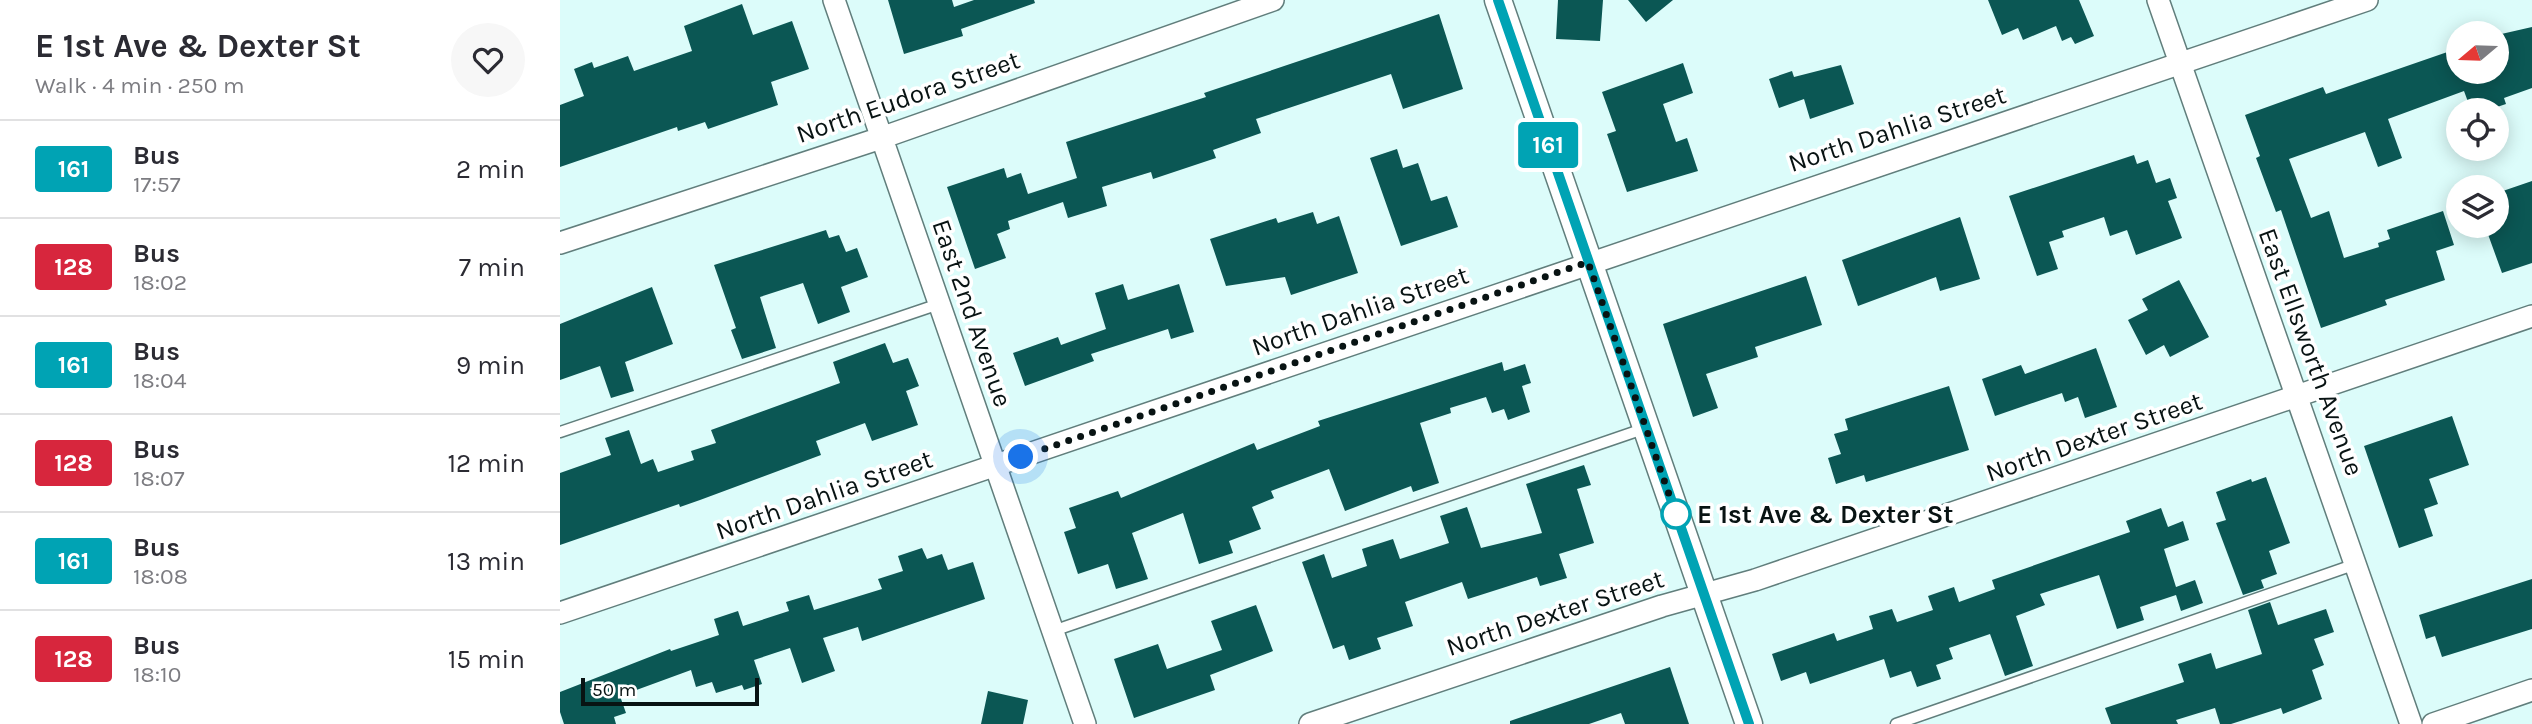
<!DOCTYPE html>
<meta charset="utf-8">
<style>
:root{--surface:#fff;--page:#f7f7f7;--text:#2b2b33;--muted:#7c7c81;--line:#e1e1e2}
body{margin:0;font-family:Karla,sans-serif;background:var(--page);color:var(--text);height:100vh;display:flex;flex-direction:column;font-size:26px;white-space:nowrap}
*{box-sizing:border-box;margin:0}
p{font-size:23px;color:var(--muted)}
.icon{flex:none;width:38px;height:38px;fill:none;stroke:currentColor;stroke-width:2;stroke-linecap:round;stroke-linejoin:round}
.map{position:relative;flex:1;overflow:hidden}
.details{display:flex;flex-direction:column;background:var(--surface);width:560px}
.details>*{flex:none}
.badge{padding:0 14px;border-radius:5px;font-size:24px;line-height:46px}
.needle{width:46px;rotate:251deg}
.tools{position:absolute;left:1886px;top:21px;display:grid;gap:14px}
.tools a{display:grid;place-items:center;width:63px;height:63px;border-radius:50%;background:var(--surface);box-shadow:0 4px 18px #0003;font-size:35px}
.scale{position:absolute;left:21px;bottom:18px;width:178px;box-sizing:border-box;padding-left:7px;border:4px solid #081313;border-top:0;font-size:19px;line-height:24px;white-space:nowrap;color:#081313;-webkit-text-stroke:5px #fff;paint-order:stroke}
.you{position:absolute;width:35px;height:35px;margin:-18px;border:5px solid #fff;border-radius:50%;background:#1a73e8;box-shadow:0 0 0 10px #1a73e833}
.map>.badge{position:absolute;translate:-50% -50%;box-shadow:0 0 0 4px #fff}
.round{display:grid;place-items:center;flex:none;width:74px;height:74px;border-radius:37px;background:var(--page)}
.head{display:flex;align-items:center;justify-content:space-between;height:119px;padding:0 35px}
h1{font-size:33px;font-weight:700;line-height:52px}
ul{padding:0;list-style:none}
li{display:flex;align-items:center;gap:21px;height:98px;padding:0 35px;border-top:2px solid var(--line)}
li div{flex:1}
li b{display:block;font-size:26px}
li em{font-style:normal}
li .badge{min-width:77px;font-weight:700;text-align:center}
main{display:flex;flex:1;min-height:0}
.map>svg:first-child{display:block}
.building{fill:#0b5754}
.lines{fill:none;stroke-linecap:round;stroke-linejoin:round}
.service-casing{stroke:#617e7c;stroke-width:13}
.minor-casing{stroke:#617e7c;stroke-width:24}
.tertiary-casing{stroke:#617e7c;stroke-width:29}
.service{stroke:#fff;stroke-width:10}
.minor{stroke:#fff;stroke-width:21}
.tertiary{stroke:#fff;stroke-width:26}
.line-casing{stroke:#fff;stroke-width:16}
.line{stroke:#00a3b4;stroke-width:10}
.walk{stroke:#081313;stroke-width:7;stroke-dasharray:0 12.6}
.stop-dot{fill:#fff;stroke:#00a3b4;stroke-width:3.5}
.labels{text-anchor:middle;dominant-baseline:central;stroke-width:7;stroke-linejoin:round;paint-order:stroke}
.street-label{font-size:26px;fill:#081313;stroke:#fff}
.stop-label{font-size:26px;font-weight:bold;fill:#081313;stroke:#fff;text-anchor:start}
</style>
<main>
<section class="details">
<div class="head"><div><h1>E 1st Ave &amp; Dexter St</h1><p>Walk · 4 min · 250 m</p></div><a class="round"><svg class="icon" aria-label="heart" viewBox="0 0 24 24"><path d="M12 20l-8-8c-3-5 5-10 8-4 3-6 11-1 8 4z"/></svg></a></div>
<ul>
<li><span class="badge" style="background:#00a3b4;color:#fff">161</span><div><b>Bus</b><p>17:57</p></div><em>2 min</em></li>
<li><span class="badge" style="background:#d7263d;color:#fff">128</span><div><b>Bus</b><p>18:02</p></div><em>7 min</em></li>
<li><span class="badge" style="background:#00a3b4;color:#fff">161</span><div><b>Bus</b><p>18:04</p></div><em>9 min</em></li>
<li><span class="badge" style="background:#d7263d;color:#fff">128</span><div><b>Bus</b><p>18:07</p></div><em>12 min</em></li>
<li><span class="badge" style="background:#00a3b4;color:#fff">161</span><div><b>Bus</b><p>18:08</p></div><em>13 min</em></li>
<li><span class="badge" style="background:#d7263d;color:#fff">128</span><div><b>Bus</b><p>18:10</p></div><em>15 min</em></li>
</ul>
</section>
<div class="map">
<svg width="1972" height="724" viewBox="0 0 1972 724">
<rect width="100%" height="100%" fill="#dcfcfa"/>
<path class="building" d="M328,0H392L394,7L414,0H474L475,3L401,29L403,36L344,54Z
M998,0H1043L1040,41L996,39Z
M1068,0H1113L1086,22Z
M1428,0H1519L1534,36L1515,44L1511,37L1502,41L1496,26L1463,40L1458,28L1442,35Z
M182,4L193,35L232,21L249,69L211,82L218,105L148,129L145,122L118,131L117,127L0,167V105L24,96L14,69L32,62L34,68L68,56L74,71L132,51L124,26Z
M879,14L903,89L843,109L831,74L696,119L701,133L653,150L656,158L593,179L591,172L542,187L547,206L508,218L503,202L448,221L450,229L437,234L446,258L415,269L387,187L444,168L447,178L461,173L468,194L517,178L506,142L646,97L644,93Z
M1972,27V88L1944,98L1946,104L1928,110H1911L1904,91L1828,119L1842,158L1818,167L1805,132L1729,159L1751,218L1769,211L1784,258L1819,247L1818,243L1830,239L1827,230L1883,211L1894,245L1876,251L1885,280L1825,300L1827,305L1761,328L1721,210L1716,212L1696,158L1700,156L1685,115L1763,87L1766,94L1899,48V72H1937V35Z
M1123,63L1133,93L1103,104L1116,142L1127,138L1138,171L1067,192L1047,134L1056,131L1042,92Z
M1281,65L1294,104L1250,119L1244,99L1219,108L1209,79L1232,71L1234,77Z
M837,149L843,168L858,163L871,201L887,196L898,227L841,246L810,158Z
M1574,155L1577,164L1588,160L1596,183L1610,178L1617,198L1608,201L1622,238L1576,255L1567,230L1550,236L1544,217L1502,231L1504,237L1489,242L1498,269L1477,276L1449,196Z
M1972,181V263L1942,273L1925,226H1937V193Z
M753,212L757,224L779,216L798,273L731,295L725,277L666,286L650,239L716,218L718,223Z
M1400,217L1420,279L1380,291L1376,277L1298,306L1282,260Z
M266,230L269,238L279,235L286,252L297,248L308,277L281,287L290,312L258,324L243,283L200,297L216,348L182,359L171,330L176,328L154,265Z
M1246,276L1262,325L1195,347L1198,357L1146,374L1158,408L1133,417L1103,324Z
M1619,280L1649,337L1610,357L1604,345L1586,355L1568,320L1588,310L1582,299Z
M563,284L568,300L619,284L634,332L611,339L608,329L531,354L534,361L465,386L453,353L498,337L501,345L546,329L535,293Z
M92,287L113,344L65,362L74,391L51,398L40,366L0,380V324Z
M325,343L333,363L348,358L359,386L346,391L358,425L312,441L305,423L256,441L261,455L140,500L120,507L119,504L0,545V473L51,455L45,438L69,430L81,464L93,459L98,472L134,460L131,451L156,443L151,430L280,383L273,362Z
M1536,348L1557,407L1525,418L1518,397L1505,402L1502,393L1435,416L1422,379L1461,365L1465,374Z
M942,362L944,371L965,364L971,383L962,386L970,412L948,420L944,409L932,413L926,397L890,408L891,413L860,423L879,483L853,492L851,486L785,511L769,469L711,491L714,498L692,507L701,529L669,541L673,553L639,564L623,513L572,533L588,579L556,589L548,564L518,574L504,532L516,528L509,508L558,491L561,498L694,443L697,450L760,426L758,421Z
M1389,386L1409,450L1306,482L1304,475L1276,484L1268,458L1281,454L1274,434L1288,430L1285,419Z
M1892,416L1909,465L1869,479L1878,504L1864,509L1873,536L1839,548L1804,446Z
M1024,465L1031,485L1017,489L1034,543L999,554L1007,578L980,586L977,577L908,599L902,582L845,602L853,626L817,638L821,649L789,660L784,645L773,649L742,562L764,554L772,578L807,566L802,549L833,539L840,559L889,543L880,516L907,507L921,548L982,533L966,484Z
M1706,477L1730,543L1709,551L1717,574L1701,580L1704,588L1683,595L1656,523L1666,520L1656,492L1691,479L1692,482Z
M1601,508L1608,527L1623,521L1629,540L1604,549L1616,587L1635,580L1643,603L1621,611L1616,595L1580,607L1584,620L1557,629L1539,575L1480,594L1485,605L1456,616L1473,666L1445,676L1430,634L1389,648L1393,659L1376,665L1381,679L1357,687L1351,671L1330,678L1324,659L1250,684L1246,672L1221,681L1212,654L1274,633L1277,641L1313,629L1309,616L1332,609L1337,622L1373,610L1368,596L1394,587L1399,602L1435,589L1432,580L1570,532L1566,521Z
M362,548L367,559L382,554L388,570L413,562L425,599L302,641L298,627L263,638L275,671L242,683L230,648L194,660L202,684L184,690L182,685L156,693L152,682L136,687L131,670L60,696L66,713L54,717L56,724H4L0,712V692L110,649L111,651L159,635L154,619L178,611L183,626L229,611L226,602L249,595L254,610L322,589L318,579L343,571L338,556Z
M1972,579V629L1882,657L1875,636L1866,639L1859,615Z
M1710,602L1718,625L1766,609L1774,632L1754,639L1764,665L1752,670L1762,699L1723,714L1721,708L1671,724H1660L1655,708L1616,720L1618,724H1551L1545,708L1624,682L1618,664L1651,653L1656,669L1702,654L1688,610Z
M696,605L713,651L650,675L655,690L574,718L554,659L598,644L607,669L662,650L651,621Z
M1110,667L1129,724H1065L1061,713L1029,724H950V721Z
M428,691L468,700L463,724H421Z"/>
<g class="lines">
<g class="service-casing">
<path id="service" d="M0,432L379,304
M493,631L1086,428
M1336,724L1796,564"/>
</g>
<g class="minor-casing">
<path id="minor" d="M274,0L525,724
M1598,0L1851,724
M0,243L321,138L713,0
M0,613L1807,0
M750,724L1102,606L1195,580L1972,316
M1873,724L1972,690"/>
</g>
<g class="tertiary-casing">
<path id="tertiary" d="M938,0L1189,724"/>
</g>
<use href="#service" class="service"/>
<use href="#minor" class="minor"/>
<use href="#tertiary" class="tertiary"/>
</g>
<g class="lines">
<g class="line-casing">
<path id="line" d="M938,0L1189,724"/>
</g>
<use href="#line" class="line"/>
<path class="walk" d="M461,457L1028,262L1119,523L1116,514"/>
</g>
<circle class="stop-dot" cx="1116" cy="514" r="14"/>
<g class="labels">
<g class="street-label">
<text transform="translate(348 97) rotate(-19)">North Eudora Street</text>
<text transform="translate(1337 129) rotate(-18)">North Dahlia Street</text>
<text transform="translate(800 311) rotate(-19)">North Dahlia Street</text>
<text transform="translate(412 313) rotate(71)">East 2nd Avenue</text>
<text transform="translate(1751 352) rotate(70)">East Ellsworth Avenue</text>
<text transform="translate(1534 437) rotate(-19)">North Dexter Street</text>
<text transform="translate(264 495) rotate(-19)">North Dahlia Street</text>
<text transform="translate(995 613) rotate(-18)">North Dexter Street</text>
</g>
<g class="stop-label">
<text x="1137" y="514">E 1st Ave &amp; Dexter St</text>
</g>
</g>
</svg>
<div class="tools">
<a><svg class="needle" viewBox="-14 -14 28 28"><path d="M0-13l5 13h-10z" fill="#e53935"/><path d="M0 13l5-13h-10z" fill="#7c7c81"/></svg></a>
<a><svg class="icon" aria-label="locate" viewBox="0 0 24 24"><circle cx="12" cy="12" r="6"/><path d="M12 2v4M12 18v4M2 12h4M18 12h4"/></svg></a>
<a><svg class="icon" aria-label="layers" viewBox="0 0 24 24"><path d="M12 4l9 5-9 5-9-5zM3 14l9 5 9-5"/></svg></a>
</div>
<div class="scale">50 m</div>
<div class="you" style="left:461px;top:457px"></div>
<b class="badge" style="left:988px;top:145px;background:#00a3b4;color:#fff">161</b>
</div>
</main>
